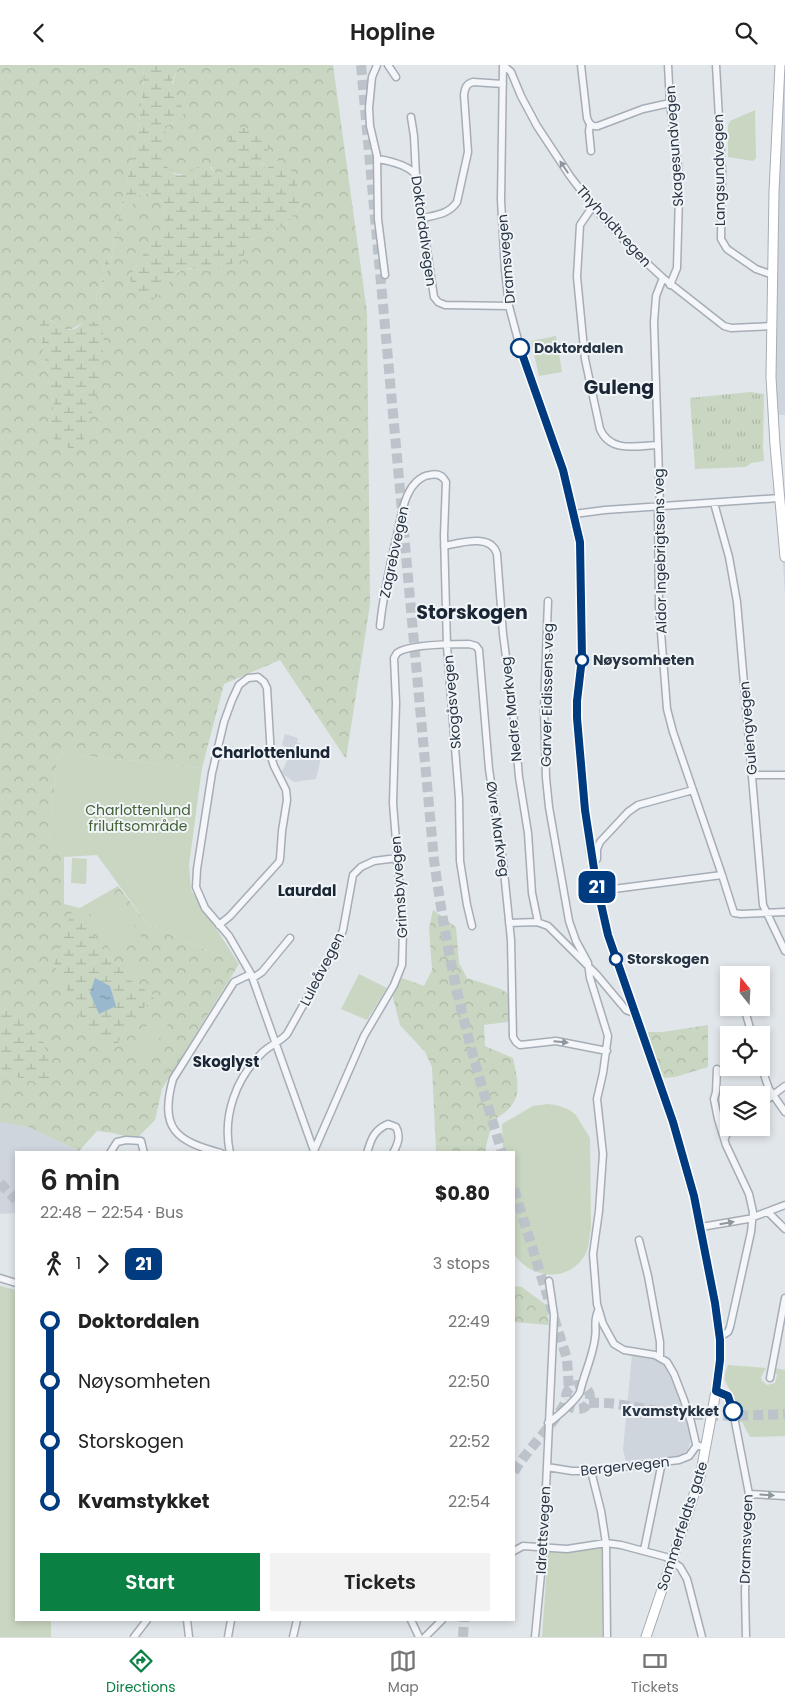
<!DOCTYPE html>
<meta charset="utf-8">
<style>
:root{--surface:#fff;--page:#f2f2f2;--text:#222;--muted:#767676;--line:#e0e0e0;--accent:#0b8043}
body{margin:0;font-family:Poppins,sans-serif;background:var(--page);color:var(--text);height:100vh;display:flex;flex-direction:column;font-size:19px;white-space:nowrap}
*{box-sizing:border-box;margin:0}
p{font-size:16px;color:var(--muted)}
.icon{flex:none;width:28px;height:28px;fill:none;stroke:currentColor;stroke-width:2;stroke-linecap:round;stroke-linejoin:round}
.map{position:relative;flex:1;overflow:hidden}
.drawer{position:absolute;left:15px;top:1086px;width:500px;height:470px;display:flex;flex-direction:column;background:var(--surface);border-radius:0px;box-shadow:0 2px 8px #0003}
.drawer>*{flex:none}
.badge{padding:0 10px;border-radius:8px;font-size:18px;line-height:32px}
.needle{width:32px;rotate:342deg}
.tools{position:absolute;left:720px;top:901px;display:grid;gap:10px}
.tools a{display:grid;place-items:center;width:50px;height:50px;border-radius:0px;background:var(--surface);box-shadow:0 2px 8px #0003;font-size:25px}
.map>.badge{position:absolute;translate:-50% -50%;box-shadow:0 0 0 2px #fff}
.legs{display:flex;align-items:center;gap:8px;height:55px;padding:0 25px;font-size:16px}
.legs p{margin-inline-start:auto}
.overview{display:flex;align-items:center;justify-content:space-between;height:85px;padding:0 25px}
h1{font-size:28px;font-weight:600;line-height:38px}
.primary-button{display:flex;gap:10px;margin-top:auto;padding:10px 25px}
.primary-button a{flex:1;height:58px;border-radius:0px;background:var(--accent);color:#fff;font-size:20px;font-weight:600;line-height:58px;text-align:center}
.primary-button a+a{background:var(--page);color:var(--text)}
ul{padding:0 25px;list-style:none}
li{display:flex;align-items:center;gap:18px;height:60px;font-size:19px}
li i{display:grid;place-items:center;width:8px;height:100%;margin:0 6px;background:currentColor}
li i::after{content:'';width:12px;height:12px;margin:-6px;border:4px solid;border-radius:50%;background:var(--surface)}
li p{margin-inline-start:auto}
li:first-child i{background:linear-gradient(#0000 50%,currentColor 0)}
li:last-child i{background:linear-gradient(currentColor 50%,#0000 0)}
header{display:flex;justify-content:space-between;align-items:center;height:65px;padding:0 25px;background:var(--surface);font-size:22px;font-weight:600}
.menu{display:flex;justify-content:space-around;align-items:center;height:70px;border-top:1px solid var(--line);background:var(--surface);font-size:14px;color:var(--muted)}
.menu a{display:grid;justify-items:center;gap:2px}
.menu .on{color:var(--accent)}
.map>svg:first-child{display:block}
.built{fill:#cfd5dd}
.grass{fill:url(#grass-tufts)}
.forest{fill:url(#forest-crowns);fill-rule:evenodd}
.wetland{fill:url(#wetland-marsh)}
.park{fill:#c9d6c1}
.water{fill:url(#water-ripples)}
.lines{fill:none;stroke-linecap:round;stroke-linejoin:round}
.primary-tunnel{stroke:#bcc3ca;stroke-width:10;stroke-dasharray:10 5;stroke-linecap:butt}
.street-casing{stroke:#a6adb6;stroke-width:9}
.secondary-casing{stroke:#a6adb6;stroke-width:11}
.street{stroke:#f4f6f9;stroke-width:6}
.secondary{stroke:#fff;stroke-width:9}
.oneway{fill:#8e969e}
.line-1-casing{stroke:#fff;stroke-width:11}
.line-1{stroke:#003b80;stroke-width:8}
.stop-1-dot{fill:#fff;stroke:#003b80;stroke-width:2.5}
.labels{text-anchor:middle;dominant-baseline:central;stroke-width:4;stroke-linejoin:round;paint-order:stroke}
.street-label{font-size:14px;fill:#283544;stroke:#f1f5f8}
.stop-label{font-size:14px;font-weight:bold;fill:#283544;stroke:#f1f5f8;text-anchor:start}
.park-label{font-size:14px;fill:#416134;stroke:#f1f5f8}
.neighbourhood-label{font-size:15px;font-weight:bold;fill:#1a2635;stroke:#f1f5f8}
.district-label{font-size:19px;font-weight:bold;fill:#1a2635;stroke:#f1f5f8}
</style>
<header><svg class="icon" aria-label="back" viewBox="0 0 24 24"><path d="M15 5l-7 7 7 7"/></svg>Hopline<svg class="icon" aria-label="search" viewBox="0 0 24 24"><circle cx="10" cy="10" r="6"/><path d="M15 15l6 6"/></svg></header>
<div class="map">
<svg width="785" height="1572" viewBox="0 0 785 1572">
<defs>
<pattern id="grass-tufts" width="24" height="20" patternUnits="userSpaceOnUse" patternTransform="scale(1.25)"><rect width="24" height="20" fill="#c9d6c1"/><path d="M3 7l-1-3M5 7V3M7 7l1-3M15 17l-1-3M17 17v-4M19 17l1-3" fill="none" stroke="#adb8a7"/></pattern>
<pattern id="forest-crowns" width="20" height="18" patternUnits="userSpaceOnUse" patternTransform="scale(1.25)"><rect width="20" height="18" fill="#c9d6c1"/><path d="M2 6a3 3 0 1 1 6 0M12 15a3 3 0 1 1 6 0" fill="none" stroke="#adb8a7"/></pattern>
<pattern id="wetland-marsh" width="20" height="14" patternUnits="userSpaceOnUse" patternTransform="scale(1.25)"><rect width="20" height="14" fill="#c9d6c1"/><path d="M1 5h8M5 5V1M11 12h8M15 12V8" fill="none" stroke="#adb8a7"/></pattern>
<pattern id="water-ripples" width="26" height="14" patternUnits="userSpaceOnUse" patternTransform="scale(1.25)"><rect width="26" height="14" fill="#99b8ce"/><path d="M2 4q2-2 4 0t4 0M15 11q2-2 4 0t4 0" fill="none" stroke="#7d96a9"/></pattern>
</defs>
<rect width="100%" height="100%" fill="#e1e6eb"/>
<path class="built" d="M780,0H785V350H778L785,451V532L775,351Z
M285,669L298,673L297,678H300L301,683L323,685L316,714L294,717L283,709L282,706L288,694L282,692L286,682L282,680Z
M0,1057L28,1062L79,1086L16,1088V1148L0,1149Z
M632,1289L662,1295L680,1333L692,1371L686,1390L626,1396L623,1385Z"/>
<path class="grass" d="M750,327L764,329L763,382L764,396L751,398L746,402L695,404L690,333Z"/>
<path class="forest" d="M0,0H144L143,24L137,72L112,182L104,201L101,219L96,232L102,260L100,229L125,148L139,130L150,128L164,138L165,159L135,201L130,214L161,229C180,203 177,201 210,206L246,177L274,166L294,152L302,136L276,96L266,104L261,97L248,64L241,62C240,81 243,109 216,108L211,102C195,107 178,117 166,101L164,66L165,61L173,58L180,39C169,21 173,18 179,0H333L367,247L370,539L346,694L280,595L224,619L202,703L58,688L49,773L64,792V839L80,843L118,821L148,860L239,899L162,1024L155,1055L136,1074L113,1068L97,1066L79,1086L28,1062L0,1057V1008L46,1019L43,976L28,962L17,944L6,945L0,948ZM51,255C69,270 70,265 87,255L102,261L88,357L81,381L49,363L54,341L39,264ZM98,879L109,893L119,900L130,915L156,932L132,953L115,983L54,900Z
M433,845L456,862L459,898L467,913L501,924L510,930L513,956L484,960L485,981L513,993C519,1023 524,1038 493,1055L486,1081V1087H436L432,1002L425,987L400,960L391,925L402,913L424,921L432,905L429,863Z
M708,960V1002L675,1012L662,1013L646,970L648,967H663Z
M514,1221L522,1222L546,1240L549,1260L514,1257Z"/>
<path class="wetland" d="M144,0H179L172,17L184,48L181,54L165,61L166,100C181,122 189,103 206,99L216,108C228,108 235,103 239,91L227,80C230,71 233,66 241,62L272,71V78L261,98L266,104L276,96L280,95L293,107L302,136L294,152L274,166L246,177L243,195L210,206L189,203L178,206L161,229L148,238L136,232L130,214L135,201L165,159L164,138L150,128L139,130L125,148L100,229L104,277L100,319L82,381L71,384L53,373L49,363L54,341L39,264L41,256L44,253C54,255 63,268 74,264C78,263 83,257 87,254L102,260L96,232L101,219L104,201L112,182L137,72L143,24Z
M71,848L83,855L109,893L119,900L130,915L156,932L132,953L115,983L101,977L82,954L54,900Z
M17,943L28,962L43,976L55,1016L46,1019L0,1008V948L6,945Z"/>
<path class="park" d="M755,45L756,93L753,96L728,92V61L730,56Z
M556,271L562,307L539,311L531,276Z
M58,688L202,703L189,800L191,825L239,899L148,860L97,790L64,792L49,773Z
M72,793L87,794L86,819L71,818Z
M117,829L142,874L113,890L88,845Z
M132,894L137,895L142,899L143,905L139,916C129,918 126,908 126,900Z
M359,909L387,923L367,955L341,944Z
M164,948L172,953L147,994L133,982L152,952L159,956Z
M547,1039C558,1040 567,1042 576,1050L590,1073L591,1163C589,1172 590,1184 583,1193C565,1218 530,1213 514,1189V1088L503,1087L502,1059L533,1041Z
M0,1221L16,1225V1555H51V1572H0Z
M728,1300L766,1303L761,1312L762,1316L767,1320L775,1318L777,1310L774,1303L785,1305V1371L750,1372L742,1357H739C738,1348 737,1338 733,1330C726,1316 721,1317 728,1300Z
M604,1481L602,1572H542L548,1487Z"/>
<path class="water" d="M95,913L110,921L116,941L99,949L90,928Z"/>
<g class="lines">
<path class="primary-tunnel" d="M361,0L434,795C442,853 452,910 467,967C477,1008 490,1047 502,1088
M0,1118L16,1135
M514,1124L567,1294L569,1325
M566 1332a12 12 0 1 1 24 0a12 12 0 1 1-24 0Z
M589,1338C614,1336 640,1344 665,1347C705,1352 745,1351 785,1349
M514,1407C529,1381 554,1361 567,1334
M463,1572L464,1555"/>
<g class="street-casing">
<path id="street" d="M377,0L372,12L369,43L370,61L377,91L378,154L385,210
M388,0L396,12
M503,0L501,135L505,205L509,241L522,290L563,405L580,477L582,593L577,636V653L585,745L590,786L608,870L673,1057L694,1131L715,1238L720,1272V1288L716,1326L728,1331L731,1336L749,1429L745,1527L746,1572
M503,0L511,7L521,31L537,61L570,111L595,144L636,188L663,213L724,261L731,263L772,261
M581,0L587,53C589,59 592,62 598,61L643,44L670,38
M668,0L670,38L678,101L679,130L677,203L670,220
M716,0L722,106L721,174L727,184L756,204L773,210
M411,52L414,71L416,111L434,232L438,237L445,240L509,241
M590,60L589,66L591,86
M378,94C390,96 408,100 416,110
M593,141L580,160L577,212L585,294L600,364C610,388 637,381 657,380
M423,153C436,150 449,149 457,137L468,87L464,30C465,23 466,19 473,17L503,19
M663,213L656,231L654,257L660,442L658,448L659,542L667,644L673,667L722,810
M714,438L729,492L737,537L763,840L785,886
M574,449L605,445L780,433
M444,481C460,478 491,468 497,489L503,569L513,645L519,712L528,768L532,828L538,857
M548,536L544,643L546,713L549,742L569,856L576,876L588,898L590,913L608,971L603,1008L597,1034L603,1089L599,1146L593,1189L597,1239L603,1259L614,1279L624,1285L655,1290L667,1297L674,1309L684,1335L691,1357L696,1379L699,1381L706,1382
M380,561C383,530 390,500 397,470C400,457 402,441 408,429C412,420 420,411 430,410C438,408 443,411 446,417L444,470L447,581L459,733L460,796L467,840L472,861
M752,710H785
M593,797L597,794V784L600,777L628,747L638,740L693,725
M598,826L722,810L734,848L741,849L785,847
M509,858L537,857L548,861L596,909L622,940L626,945L634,948
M219,860L230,851L279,797L280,794L282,766L287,735L286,725L274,701L271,692L267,623L264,617L258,612L248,613L239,620L232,635L224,657L212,708L197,804L196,822L205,843L229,871L251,909L314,1086
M253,913L262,907L290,873
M744,942L752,970
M761,1001L769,1024L785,1047
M717,1004L716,1027L714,1034L718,1054L726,1080L749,1129L753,1147L751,1167L730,1262L728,1267L720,1272
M761,1039L785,1021
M725,1073L730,1062
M110,1088L117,1077L126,1075L141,1076L144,1088
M221,1088C176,1076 159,1064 173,1014L234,917L251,909
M230,1088C222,1051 236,1013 262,988C270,980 280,977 287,969L338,878L343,865L353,810L361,802L374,796L397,793
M313,1088L364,971L394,920L402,900L403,865L393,738L396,638L394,593L397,588C408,579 453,579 469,579L476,581L479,585L489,704L503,797L511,875L513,972L516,977L520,980L556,976L607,986
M367,1088C371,1074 374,1065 388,1059L396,1062C401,1071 398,1079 393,1088
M768,1147L785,1164
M701,1162L748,1154L785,1140
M639,1175L648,1211L660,1277V1292
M0,1213L16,1218
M770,1313L785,1233
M548,1358C556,1353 577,1334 580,1327C584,1309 593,1291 595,1273C597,1262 593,1257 598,1246
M547,1402L572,1406H591L679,1395L689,1391L697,1380
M591,1406L601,1446L606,1478L607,1572
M749,1429L785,1431
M644,1485L662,1397
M514,1486L523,1481L567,1484L606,1478L621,1480L666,1492L680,1502L687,1514L702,1572
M187,1555L189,1572
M411,1555L419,1572
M134,1572L147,1555
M228,1572L231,1555
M293,1572L297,1555
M425,1572L442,1555
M535,1572L543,1488L554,1250L549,1216"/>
</g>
<g class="secondary-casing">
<path id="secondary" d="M780,0L774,127L771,312L775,380L785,492
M646,1572L700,1412L716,1326"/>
</g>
<use href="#street" class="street"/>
<use href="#secondary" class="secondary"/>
</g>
<defs><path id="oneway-solid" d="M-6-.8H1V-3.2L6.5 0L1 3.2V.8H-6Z" transform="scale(1.25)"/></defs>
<g class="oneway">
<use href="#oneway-solid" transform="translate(564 102) rotate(-124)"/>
<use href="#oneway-solid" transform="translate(561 977) rotate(5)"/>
<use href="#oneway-solid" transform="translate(727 1158) rotate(-10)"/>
<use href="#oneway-solid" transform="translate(767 1430) rotate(3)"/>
</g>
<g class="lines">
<g class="line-1-casing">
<path id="line-1" d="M520,283L563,405L580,477L582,593L577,636V653L585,745L596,817L608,870L673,1057L694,1131L715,1238L720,1275V1295L716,1326L728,1331L733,1346"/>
</g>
<use href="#line-1" class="line-1"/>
</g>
<g class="stop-1-dot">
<circle cx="520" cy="283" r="9"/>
<circle cx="582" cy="595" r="6"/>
<circle cx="616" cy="894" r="6"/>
<circle cx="733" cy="1346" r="9"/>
</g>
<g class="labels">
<g class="street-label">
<text transform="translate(674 81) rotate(-94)">Skagesundvegen</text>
<text transform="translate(719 105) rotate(-91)">Langsundvegen</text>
<text transform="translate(614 161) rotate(48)">Thyholdtvegen</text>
<text transform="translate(424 166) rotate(82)">Doktordalvegen</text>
<text transform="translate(506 194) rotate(-95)">Dramsvegen</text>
<text transform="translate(660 486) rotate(-91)">Aldor Ingebrigtsens veg</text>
<text transform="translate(394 487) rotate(-78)">Zagrebvegen</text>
<text transform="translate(547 630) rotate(-89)">Garver Eidissens veg</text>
<text transform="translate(452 637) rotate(-95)">Skogåsvegen</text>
<text transform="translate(511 644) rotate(-96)">Nedre Markveg</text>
<text transform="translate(748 663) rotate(-95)">Gulengvegen</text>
<text transform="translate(498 764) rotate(82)">Øvre Markveg</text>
<text transform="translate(399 822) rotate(-94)">Grimsbyvegen</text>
<text transform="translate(322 904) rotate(-63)">Luleåvegen</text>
<text transform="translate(625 1401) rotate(-6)">Bergervegen</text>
<text transform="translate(682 1461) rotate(-72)">Sommerfeldts gate</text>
<text transform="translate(543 1465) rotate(-87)">Idrettsvegen</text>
<text transform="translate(746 1474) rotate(-88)">Dramsvegen</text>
</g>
<g class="stop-label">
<text x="534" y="283">Doktordalen</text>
<text x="593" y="595">Nøysomheten</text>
<text x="627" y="894">Storskogen</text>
<text x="719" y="1346" text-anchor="end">Kvamstykket</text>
</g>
<g class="park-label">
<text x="138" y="745">Charlottenlund<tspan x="138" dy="16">friluftsområde</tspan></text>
</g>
<g class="neighbourhood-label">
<text x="271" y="687">Charlottenlund</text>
<text x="307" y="825">Laurdal</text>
<text x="226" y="996">Skoglyst</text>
</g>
<g class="district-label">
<text x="619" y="322">Guleng</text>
<text x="472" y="547">Storskogen</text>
</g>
</g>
</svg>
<div class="tools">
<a><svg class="needle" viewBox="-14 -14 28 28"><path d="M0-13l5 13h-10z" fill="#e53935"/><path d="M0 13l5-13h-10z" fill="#767676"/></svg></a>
<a><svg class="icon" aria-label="locate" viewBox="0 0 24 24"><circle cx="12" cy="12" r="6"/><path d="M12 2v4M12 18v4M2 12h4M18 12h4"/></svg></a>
<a><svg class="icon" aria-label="layers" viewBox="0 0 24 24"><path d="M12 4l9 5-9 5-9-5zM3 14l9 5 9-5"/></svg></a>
</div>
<b class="badge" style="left:597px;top:822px;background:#003b80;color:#fff">21</b>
<section class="drawer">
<div class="overview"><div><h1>6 min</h1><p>22:48 – 22:54 · Bus</p></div><b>$0.80</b></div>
<div class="legs"><svg class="icon" aria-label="walk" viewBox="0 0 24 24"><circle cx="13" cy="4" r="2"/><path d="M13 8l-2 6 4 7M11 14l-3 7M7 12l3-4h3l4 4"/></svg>1<svg class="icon" aria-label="forward" viewBox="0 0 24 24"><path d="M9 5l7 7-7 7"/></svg><b class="badge" style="background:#003b80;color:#fff">21</b><p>3 stops</p></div>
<ul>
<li><i style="color:#003b80"></i><b>Doktordalen</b><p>22:49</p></li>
<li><i style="color:#003b80"></i><span>Nøysomheten</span><p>22:50</p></li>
<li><i style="color:#003b80"></i><span>Storskogen</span><p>22:52</p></li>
<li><i style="color:#003b80"></i><b>Kvamstykket</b><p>22:54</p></li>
</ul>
<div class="primary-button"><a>Start</a><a>Tickets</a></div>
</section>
</div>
<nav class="menu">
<a class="on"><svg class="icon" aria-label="directions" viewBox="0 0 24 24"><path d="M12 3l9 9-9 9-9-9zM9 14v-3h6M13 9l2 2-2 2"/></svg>Directions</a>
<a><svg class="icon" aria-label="map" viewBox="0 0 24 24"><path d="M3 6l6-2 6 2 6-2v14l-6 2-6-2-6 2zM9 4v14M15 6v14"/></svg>Map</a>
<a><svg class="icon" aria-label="tickets" viewBox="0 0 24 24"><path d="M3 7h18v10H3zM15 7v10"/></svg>Tickets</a>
</nav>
